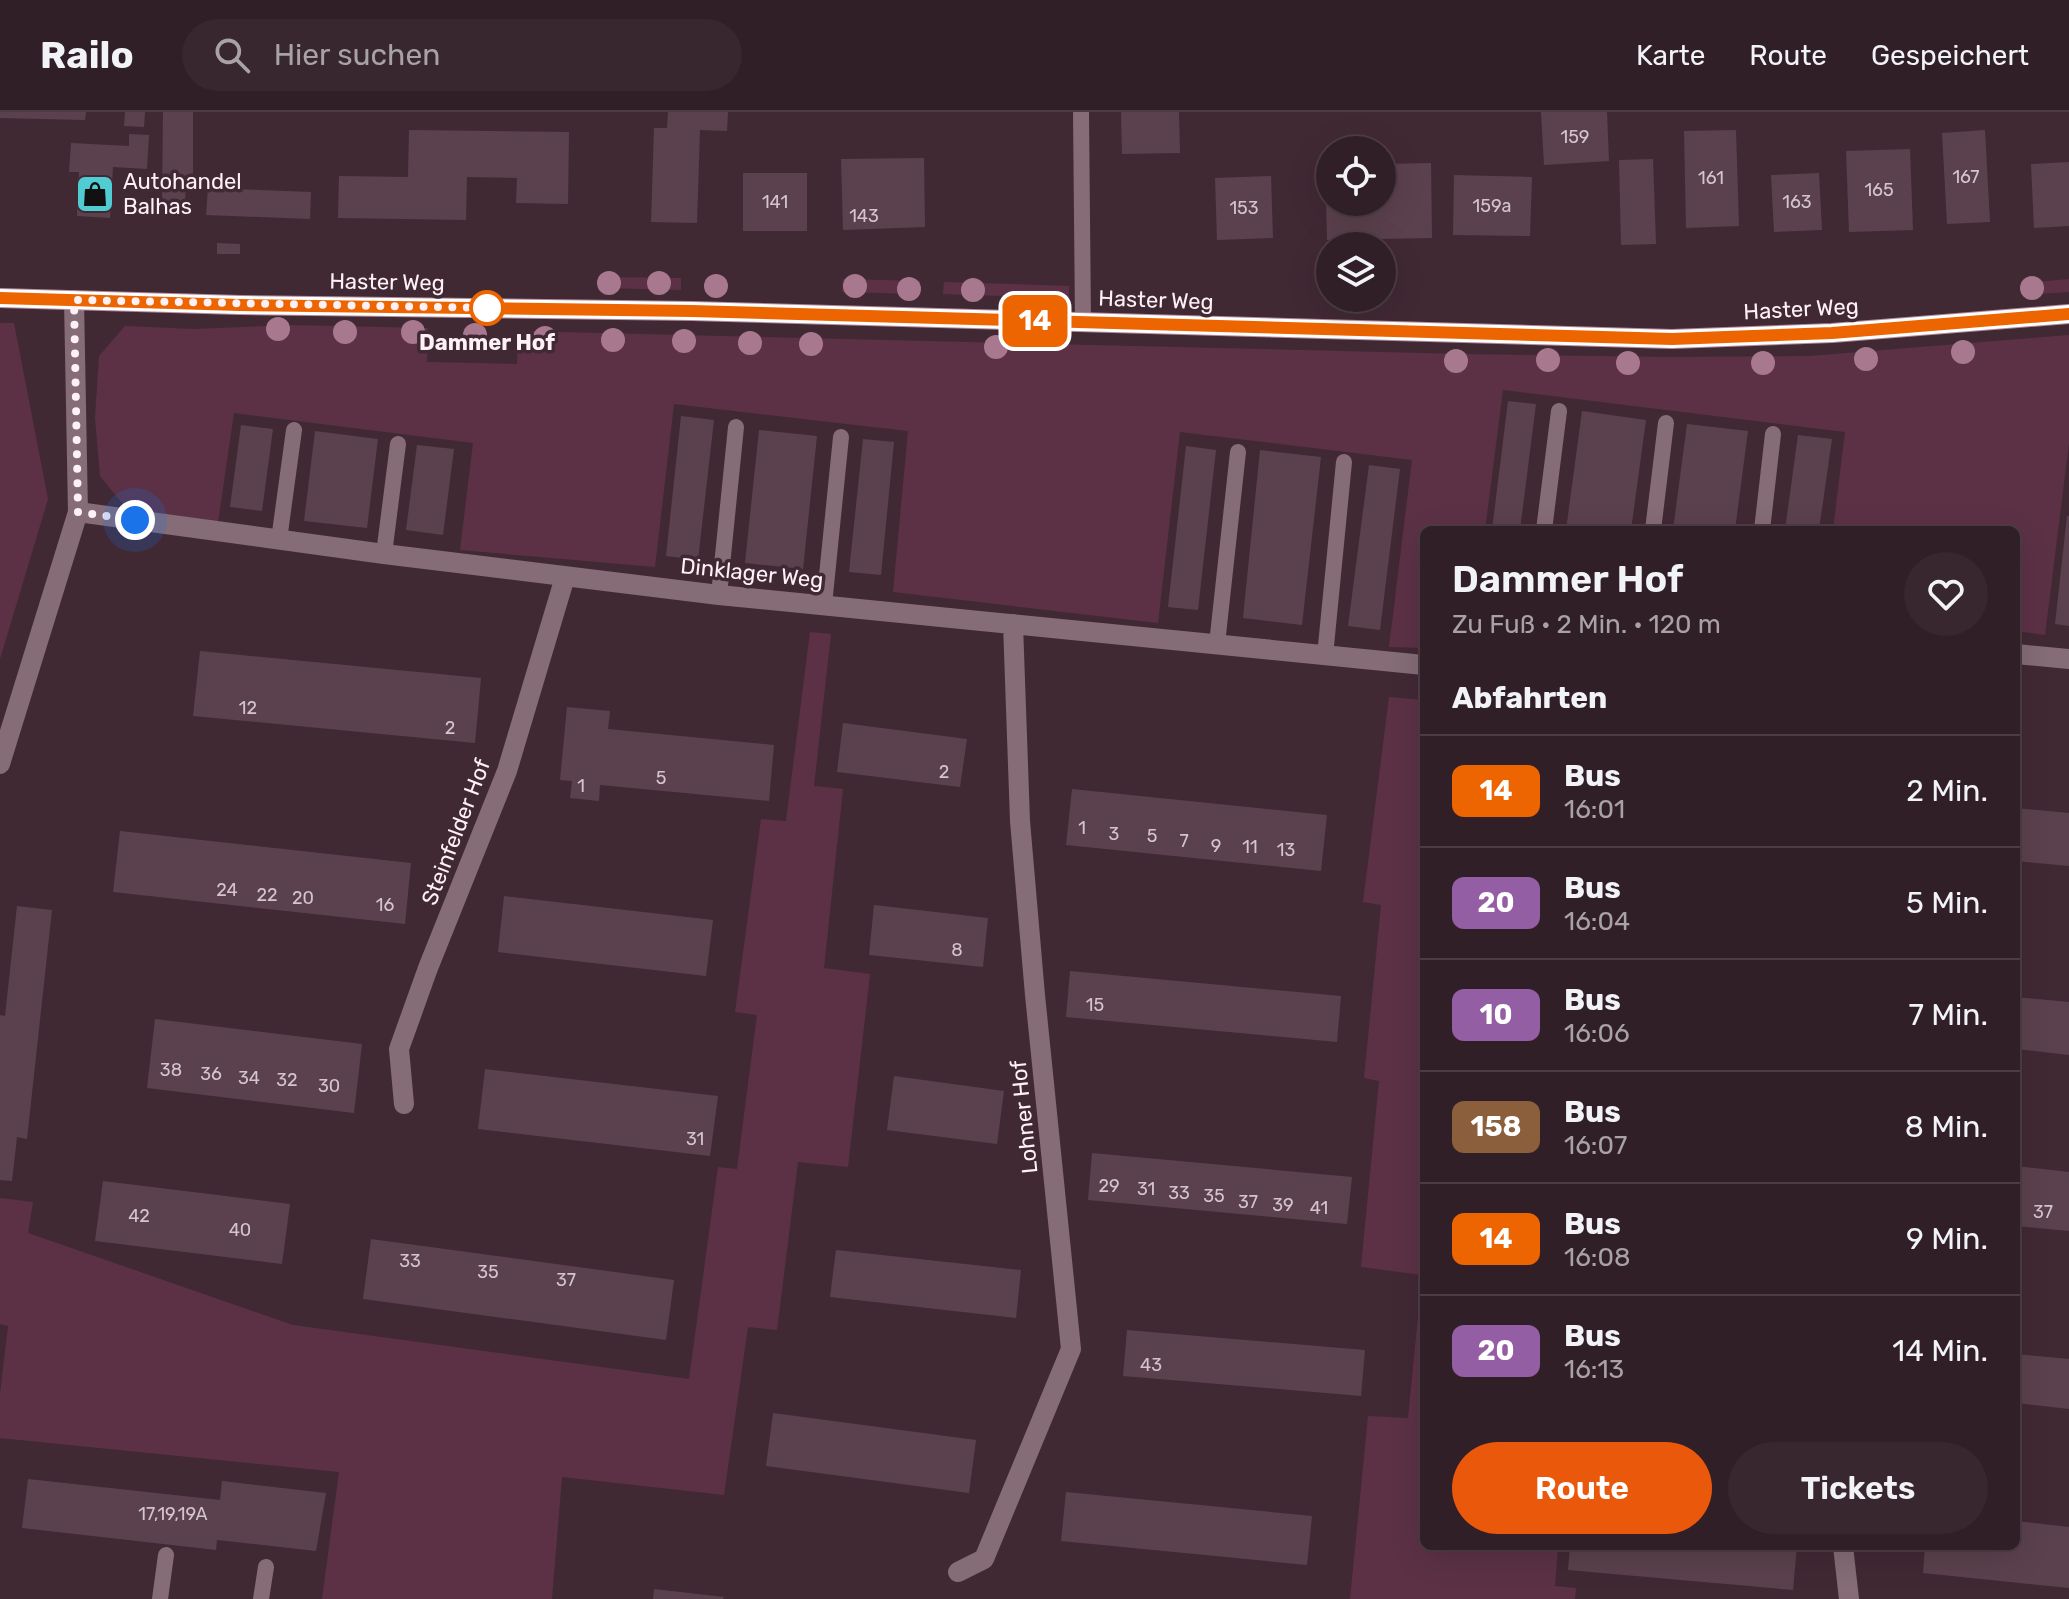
<!DOCTYPE html>
<html lang="de">
<meta charset="utf-8">
<style>
:root{--surface:#311f27;--page:#39272f;--text:#f1f3f6;--muted:#a8a2a7;--line:#4c3d44;--accent:#ea580c}
body{margin:0;font-family:Rubik,sans-serif;background:var(--page);color:var(--text);height:100vh;display:flex;flex-direction:column;font-size:30px;white-space:nowrap}
*{box-sizing:border-box;margin:0}
p{font-size:26px;color:var(--muted)}
.icon{flex:none;width:44px;height:44px;fill:none;stroke:currentColor;stroke-width:2;stroke-linecap:round;stroke-linejoin:round}
.map{position:relative;flex:1;overflow:hidden}
.panel{position:absolute;left:1420px;top:414px;width:600px;height:1024px;display:flex;flex-direction:column;background:var(--surface);border-radius:12px;box-shadow:0 8px 32px #0002,0 0 0 2px var(--line)}
.panel>*{flex:none}
.badge{padding:0 16px;border-radius:12px;font-size:28px;line-height:52px}
.buttons{position:absolute;left:1316px;top:24px;display:grid;gap:16px}
.buttons a{display:grid;place-items:center;width:80px;height:80px;border-radius:50%;background:var(--surface);box-shadow:0 8px 32px #0002,0 0 0 2px var(--line);font-size:40px}
.you{position:absolute;width:40px;height:40px;margin:-20px;border:6px solid #fff;border-radius:50%;background:#1a73e8;box-shadow:0 0 0 12px #1a73e833}
.map>.badge{position:absolute;translate:-50% -50%;box-shadow:0 0 0 4px #fff}
h2{padding:0 32px;font-size:30px;line-height:72px}
.round{display:grid;place-items:center;flex:none;width:84px;height:84px;border-radius:42px;background:var(--page)}
.summary{display:flex;align-items:center;justify-content:space-between;height:136px;padding:0 32px}
h1{font-size:38px;font-weight:600;line-height:60px}
.cta{display:flex;gap:16px;margin-top:auto;padding:16px 32px}
.cta a{flex:1;height:92px;border-radius:48px;background:var(--accent);color:#fff;font-size:32px;font-weight:600;line-height:92px;text-align:center}
.cta a+a{background:var(--page);color:var(--text)}
ul{padding:0;list-style:none}
li{display:flex;align-items:center;gap:24px;height:112px;padding:0 32px;border-top:2px solid var(--line)}
li div{flex:1}
li b{display:block;font-size:30px}
li em{font-style:normal}
li .badge{min-width:88px;font-weight:700;text-align:center}
header{display:flex;align-items:center;gap:48px;box-sizing:border-box;height:112px;padding:0 40px;background:var(--surface);border-bottom:2px solid var(--line)}
header strong{font-size:38px}
nav{display:flex;gap:44px;margin-inline-start:auto;font-size:28px}
.search{width:560px;height:72px;background:var(--page);display:flex;align-items:center;gap:20px;box-sizing:border-box;padding:0 28px;border-radius:44px;color:var(--muted);font-size:30px}
.map>svg:first-child{display:block}
.green{fill:#5c3146}
.building{fill:#5b414d}
.lines{fill:none;stroke-linecap:round;stroke-linejoin:round}
.lane{stroke:#856c77;stroke-width:16}
.street{stroke:#856c77;stroke-width:20}
.secondary{stroke:#b48c9e;stroke-width:20}
.tree{fill:#a8788e}
.line-casing{stroke:#fff;stroke-width:18}
.line{stroke:#ec6500;stroke-width:12}
.walk{stroke:#fdf0f6;stroke-width:8;stroke-dasharray:0 14.4}
.stop-dot{fill:#fff;stroke:#ec6500;stroke-width:4}
.labels{text-anchor:middle;dominant-baseline:central;stroke-width:7;stroke-linejoin:round;paint-order:stroke}
.number-label{font-size:18px;fill:#d4c4cc}
.poi-label{font-size:22px;fill:#fdf0f6;stroke:#412934;text-anchor:start}
.street-label{font-size:22px;fill:#fdf0f6;stroke:#412934}
.stop-label{font-size:22px;font-weight:bold;fill:#fdf0f6;stroke:#412934}
</style>
<header>
<strong>Railo</strong>
<div class="search"><svg class="icon" aria-label="search" viewBox="0 0 24 24"><circle cx="10" cy="10" r="6"/><path d="M15 15l6 6"/></svg>Hier suchen</div>
<nav><a>Karte</a><a>Route</a><a>Gespeichert</a></nav>
</header>
<div class="map">
<svg width="2069" height="1487" viewBox="0 0 2069 1487">
<rect width="100%" height="100%" fill="#412934"/>
<path class="green" d="M605,165L681,166V178L605,176Z
M843,167L920,169L919,182L842,180Z
M2069,167V180L2024,183L2023,171Z
M944,170L1069,174V186L943,182Z
M0,211H14L48,387L0,547Z
M289,213L428,216L427,250L517,252L518,219L1462,242L1670,245L1810,244L2069,223V331L2045,523L2016,519V418H1833L1845,320L1503,278L1485,418H1424V536L1389,535L1412,348L1180,320L1158,511L893,480L908,319L674,292L655,455L460,438L473,331L234,301L218,410L126,396L100,364L95,306L99,244L125,214L193,217Z
M810,520L831,522L814,674L843,677L824,856L870,862L848,1055L798,1050L777,1218L748,1215L724,1383L562,1365L552,1487H322L339,1360L0,1326V1282L8,1214L0,1212V1086L33,1090L28,1121L293,1213L689,1267L718,1055L737,1057L757,903L735,900L761,707L786,709Z
M1389,585L1424,588V1434H1558L1555,1474L1576,1476L1575,1487H1350L1368,1304L1408,1306L1422,1163L1361,1155L1379,969L1364,966L1381,793L1363,790Z"/>
<path class="building" d="M0,0H86L85,8L0,6Z
M125,0H145L144,15L124,14Z
M163,0H193V63L186,64L185,93L162,92Z
M668,0H728L727,19L700,18L697,111L651,110L654,16H667Z
M1121,0H1179L1180,41L1122,42Z
M1541,0H1607L1609,49L1544,53Z
M409,18L569,20L568,92L516,91L517,66L467,65L466,108L338,106L339,64L408,65Z
M1736,18L1739,114L1686,116L1684,19Z
M1985,18L1990,110L1947,112L1942,21Z
M129,22L149,23L147,57L113,55L110,106L77,104L79,60H69L71,31L129,34Z
M1910,37L1913,118L1849,120L1846,39Z
M924,46L925,115L843,118L841,47Z
M1653,47L1656,132L1621,133L1619,48Z
M2069,50V114L2034,116L2031,52Z
M1431,51L1432,126L1327,128L1325,53H1330V90H1382V52Z
M743,61H807V119H743Z
M1819,61L1822,118L1774,120L1771,63Z
M1454,63L1532,65L1530,124L1453,123Z
M1271,64L1273,126L1217,128L1215,66Z
M208,76L311,80L310,107L206,103Z
M217,131L240,132V142H217Z
M1508,289L1536,292L1520,418H1492Z
M1582,299L1646,308L1631,418H1566Z
M681,304L714,308L698,448L666,444Z
M1687,312L1748,319L1735,418H1673Z
M241,313L273,317L262,399L230,395Z
M759,318L817,324L803,457L745,451Z
M315,319L378,327L367,416L304,409Z
M1798,323L1832,327L1819,418H1785Z
M863,327L894,330L881,463L849,460Z
M417,333L454,337L443,423L406,418Z
M1186,334L1216,338L1198,498L1168,495Z
M1260,338L1321,345L1302,513L1243,506Z
M1369,353L1400,357L1380,518L1348,514Z
M2067,404H2069V514L2055,512Z
M200,539L481,566L475,631L193,604Z
M567,595L610,599L608,617L774,633L769,689L600,673L599,689L570,686L572,669L560,668Z
M843,611L967,627L960,675L837,660Z
M1072,677L1327,703L1321,759L1066,733Z
M2016,696L2069,701V754L2016,749Z
M120,719L411,751L405,812L113,780Z
M504,784L713,808L706,864L498,840Z
M874,793L988,806L983,855L869,843Z
M17,794L52,798L27,1027L17,1025L12,1069L0,1068V903L5,904Z
M1070,859L1341,884L1337,930L1066,905Z
M2016,885L2069,890V943L2016,937Z
M155,907L362,932L354,1001L147,976Z
M485,957L718,984L710,1044L478,1017Z
M894,964L1004,979L997,1032L887,1018Z
M1092,1041L1352,1065L1347,1112L1088,1088Z
M2016,1054L2069,1060V1119L2016,1114Z
M103,1069L290,1092L282,1152L95,1129Z
M371,1127L674,1168L666,1228L363,1187Z
M836,1138L1021,1158L1016,1206L830,1185Z
M1127,1218L1365,1238L1361,1284L1123,1264Z
M2016,1242L2069,1247V1297L2016,1291Z
M773,1301L976,1328L969,1381L766,1354Z
M28,1367L220,1388L222,1369L326,1381L316,1439L217,1428L216,1438L22,1416Z
M1066,1380L1312,1404L1307,1453L1061,1429Z
M2016,1409L2069,1415V1476L1923,1461L1925,1434H2016Z
M1570,1434H1797L1793,1478L1568,1458Z
M654,1477L724,1485L723,1487H653Z"/>
<g class="lines">
<path class="lane" d="M1081,0L1083,210
M1544,418L1559,299
M1653,418L1666,311
M1762,418L1773,322
M279,428L294,318
M384,442L398,332
M719,483L736,315
M824,493L841,325
M1217,532L1238,340
M1325,544L1344,350
M160,1487L166,1443
M261,1487L266,1455"/>
<path class="street" d="M78,400L384,442L719,483L1424,553
M2016,542L2069,547
M0,652L78,400L74,188
M404,992L399,937L428,856L507,659L565,465
M1843,1434L1849,1487
M958,1460L984,1447L1071,1237L1035,883L1020,709L1013,512"/>
<path class="secondary" d="M0,186L240,193L692,199L1672,227L1832,221L2069,202"/>
</g>
<g class="tree">
<circle cx="609" cy="171" r="12"/>
<circle cx="659" cy="171" r="12"/>
<circle cx="716" cy="174" r="12"/>
<circle cx="855" cy="174" r="12"/>
<circle cx="2032" cy="176" r="12"/>
<circle cx="909" cy="177" r="12"/>
<circle cx="973" cy="178" r="12"/>
<circle cx="278" cy="217" r="12"/>
<circle cx="345" cy="220" r="12"/>
<circle cx="413" cy="220" r="12"/>
<circle cx="475" cy="223" r="12"/>
<circle cx="545" cy="226" r="12"/>
<circle cx="613" cy="228" r="12"/>
<circle cx="684" cy="229" r="12"/>
<circle cx="750" cy="231" r="12"/>
<circle cx="811" cy="232" r="12"/>
<circle cx="996" cy="235" r="12"/>
<circle cx="1963" cy="240" r="12"/>
<circle cx="1866" cy="247" r="12"/>
<circle cx="1548" cy="248" r="12"/>
<circle cx="1456" cy="249" r="12"/>
<circle cx="1628" cy="251" r="12"/>
<circle cx="1763" cy="251" r="12"/>
</g>
<g class="lines">
<g class="line-casing">
<path id="line" d="M0,186L240,193L692,199L1672,227L1832,221L2069,202"/>
</g>
<use href="#line" class="line"/>
<path class="walk" d="M135,408L78,400L74,188L487,196"/>
</g>
<defs>
<g id="shop-square" transform="scale(2)"><rect x="-9" y="-9" width="18" height="18" rx="4" fill="#51ccd2" stroke="#412934"/><path d="M-5-2.5h2.3a2.7 3.5 0 0 1 5.4 0H5L5.5 6h-11ZM-1.5-2.5h3a1.5 2.3 0 0 0-3 0Z" fill="#111"/></g>
</defs>
<g fill-rule="evenodd">
<use href="#shop-square" x="95" y="82"/>
</g>
<circle class="stop-dot" cx="487" cy="196" r="16"/>
<g class="labels">
<g class="number-label">
<text x="1575" y="25">159</text>
<text x="1966" y="65">167</text>
<text x="1711" y="66">161</text>
<text x="1879" y="78">165</text>
<text x="775" y="90">141</text>
<text x="1797" y="90">163</text>
<text x="1492" y="94">159a</text>
<text x="1244" y="96">153</text>
<text x="864" y="104">143</text>
<text x="248" y="596">12</text>
<text x="450" y="616">2</text>
<text x="944" y="660">2</text>
<text x="661" y="666">5</text>
<text x="581" y="674">1</text>
<text x="1082" y="716">1</text>
<text x="1114" y="722">3</text>
<text x="1152" y="724">5</text>
<text x="1184" y="729">7</text>
<text x="1216" y="734">9</text>
<text x="1250" y="735">11</text>
<text x="1286" y="738">13</text>
<text x="227" y="778">24</text>
<text x="267" y="783">22</text>
<text x="303" y="786">20</text>
<text x="385" y="793">16</text>
<text x="957" y="838">8</text>
<text x="1095" y="893">15</text>
<text x="171" y="958">38</text>
<text x="211" y="962">36</text>
<text x="249" y="966">34</text>
<text x="287" y="968">32</text>
<text x="329" y="974">30</text>
<text x="695" y="1027">31</text>
<text x="1109" y="1074">29</text>
<text x="1146" y="1077">31</text>
<text x="1179" y="1081">33</text>
<text x="1214" y="1084">35</text>
<text x="1248" y="1090">37</text>
<text x="1283" y="1093">39</text>
<text x="1319" y="1096">41</text>
<text x="2043" y="1100">37</text>
<text x="139" y="1104">42</text>
<text x="240" y="1118">40</text>
<text x="410" y="1149">33</text>
<text x="488" y="1160">35</text>
<text x="566" y="1168">37</text>
<text x="1151" y="1253">43</text>
<text x="173" y="1402">17,19,19A</text>
</g>
<g class="poi-label">
<text x="123" y="69">Autohandel<tspan x="123" dy="25">Balhas</tspan></text>
</g>
<g class="street-label">
<text transform="translate(387 170) rotate(1)">Haster Weg</text>
<text transform="translate(1156 188) rotate(2)">Haster Weg</text>
<text transform="translate(1801 197) rotate(-3)">Haster Weg</text>
<text transform="translate(752 461) rotate(6)">Dinklager Weg</text>
<text transform="translate(456 720) rotate(-69)">Steinfelder Hof</text>
<text transform="translate(1024 1005) rotate(-96)">Lohner Hof</text>
</g>
<g class="stop-label">
<text x="487" y="230">Dammer Hof</text>
</g>
</g>
</svg>
<div class="buttons">
<a><svg class="icon" aria-label="locate" viewBox="0 0 24 24"><circle cx="12" cy="12" r="6"/><path d="M12 2v4M12 18v4M2 12h4M18 12h4"/></svg></a>
<a><svg class="icon" aria-label="layers" viewBox="0 0 24 24"><path d="M12 4l9 5-9 5-9-5zM3 14l9 5 9-5"/></svg></a>
</div>
<div class="you" style="left:135px;top:408px"></div>
<b class="badge" style="left:1035px;top:209px;background:#ec6500;color:#fff">14</b>
<section class="panel">
<div class="summary"><div><h1>Dammer Hof</h1><p>Zu Fuß · 2 Min. · 120 m</p></div><a class="round"><svg class="icon" aria-label="heart" viewBox="0 0 24 24"><path d="M12 20l-8-8c-3-5 5-10 8-4 3-6 11-1 8 4z"/></svg></a></div>
<h2>Abfahrten</h2>
<ul>
<li><span class="badge" style="background:#ec6500;color:#fff">14</span><div><b>Bus</b><p>16:01</p></div><em>2 Min.</em></li>
<li><span class="badge" style="background:#945ea4;color:#fff">20</span><div><b>Bus</b><p>16:04</p></div><em>5 Min.</em></li>
<li><span class="badge" style="background:#945ea4;color:#fff">10</span><div><b>Bus</b><p>16:06</p></div><em>7 Min.</em></li>
<li><span class="badge" style="background:#8b5e3c;color:#fff">158</span><div><b>Bus</b><p>16:07</p></div><em>8 Min.</em></li>
<li><span class="badge" style="background:#ec6500;color:#fff">14</span><div><b>Bus</b><p>16:08</p></div><em>9 Min.</em></li>
<li><span class="badge" style="background:#945ea4;color:#fff">20</span><div><b>Bus</b><p>16:13</p></div><em>14 Min.</em></li>
</ul>
<div class="cta"><a>Route</a><a>Tickets</a></div>
</section>
</div>
